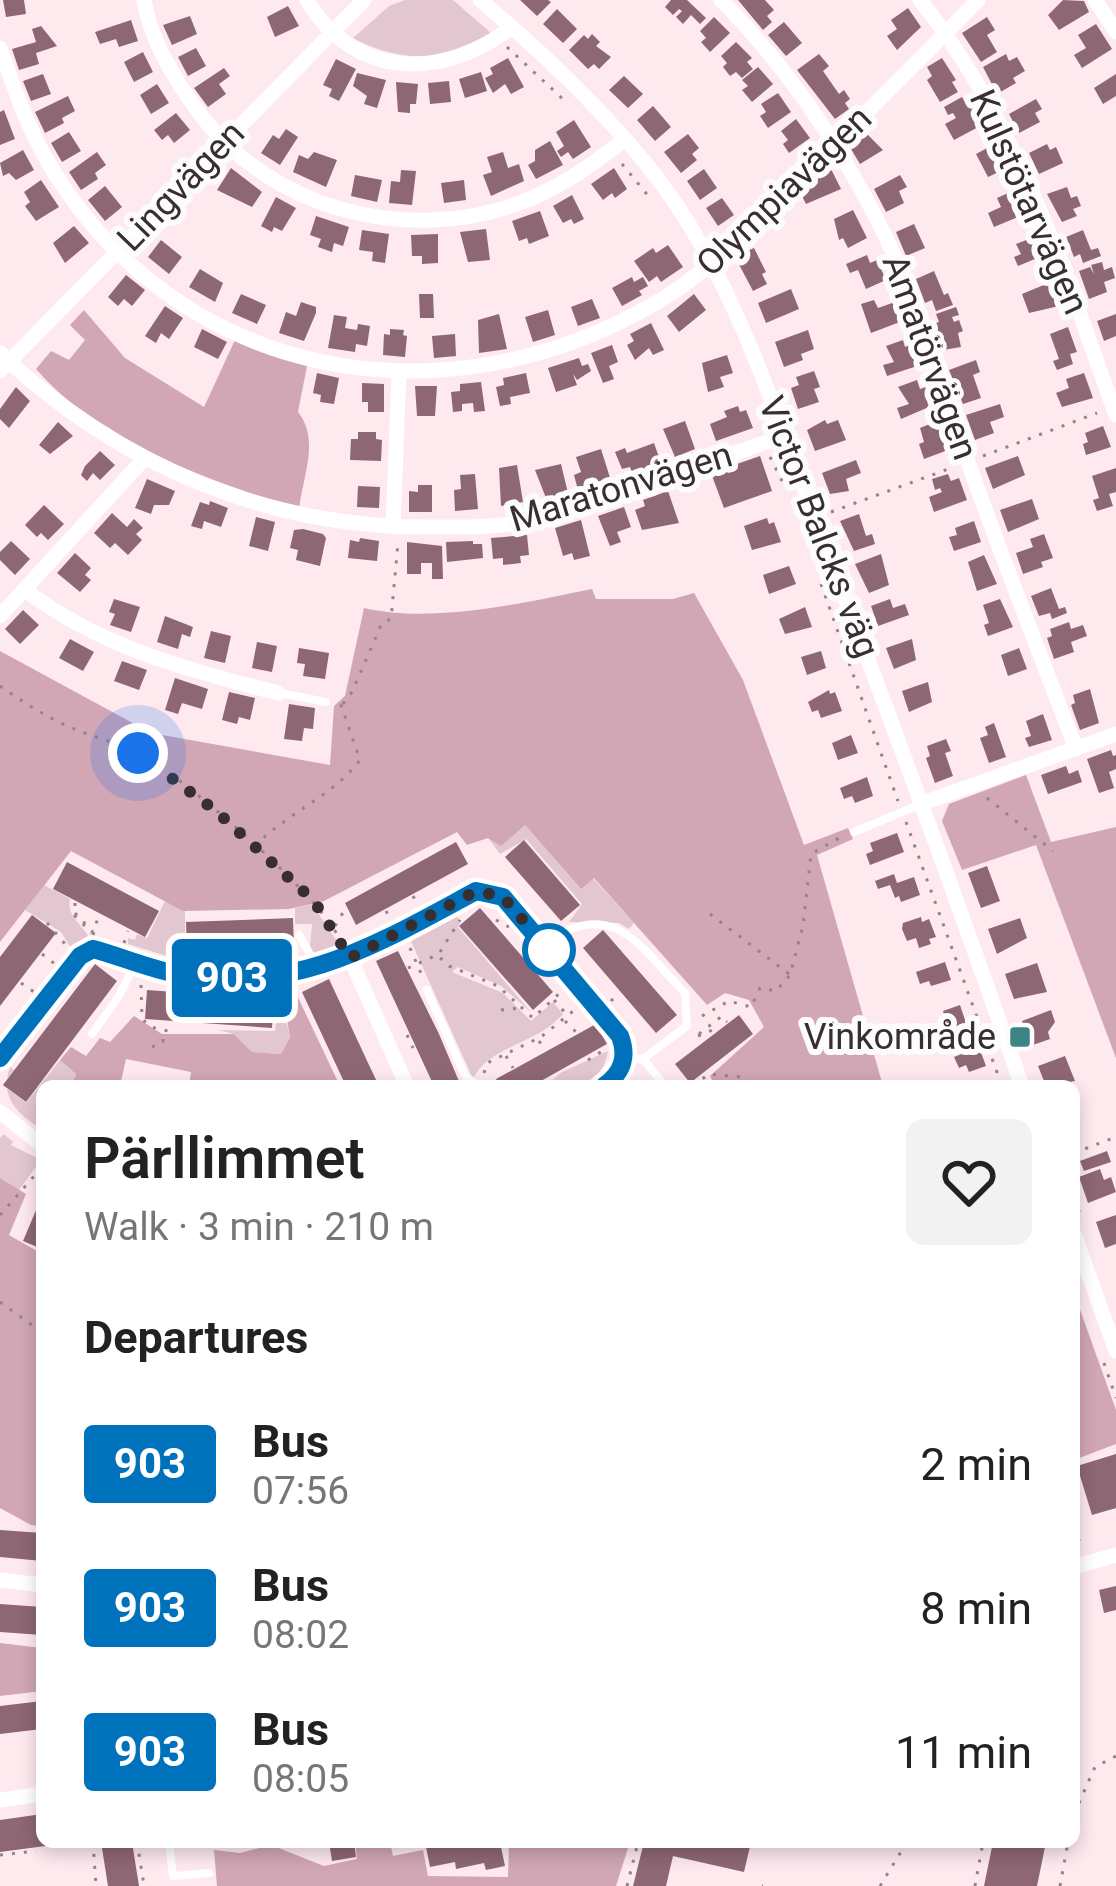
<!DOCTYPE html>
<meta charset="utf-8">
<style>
:root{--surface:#fff;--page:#f2f2f2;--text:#222;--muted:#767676}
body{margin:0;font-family:Roboto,sans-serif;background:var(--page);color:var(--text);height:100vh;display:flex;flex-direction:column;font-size:45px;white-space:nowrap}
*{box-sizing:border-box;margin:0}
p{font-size:39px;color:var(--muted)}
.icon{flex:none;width:66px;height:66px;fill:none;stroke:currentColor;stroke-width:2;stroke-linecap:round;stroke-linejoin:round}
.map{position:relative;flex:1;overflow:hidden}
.details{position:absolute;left:36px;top:1080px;width:1044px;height:768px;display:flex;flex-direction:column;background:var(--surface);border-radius:18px;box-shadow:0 6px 18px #0003}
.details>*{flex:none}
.badge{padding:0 24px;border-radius:9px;font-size:42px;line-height:78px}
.you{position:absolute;width:60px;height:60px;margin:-30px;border:9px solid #fff;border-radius:50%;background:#1a73e8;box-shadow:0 0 0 18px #1a73e833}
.map>.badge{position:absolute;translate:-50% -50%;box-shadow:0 0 0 6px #fff}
h2{padding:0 48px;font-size:45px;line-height:108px}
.round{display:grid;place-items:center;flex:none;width:126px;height:126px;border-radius:18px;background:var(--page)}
.head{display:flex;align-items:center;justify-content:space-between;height:204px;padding:0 48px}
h1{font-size:57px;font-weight:600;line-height:90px}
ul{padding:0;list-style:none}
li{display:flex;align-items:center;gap:36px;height:144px;padding:0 48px}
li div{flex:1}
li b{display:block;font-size:45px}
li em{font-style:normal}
li .badge{min-width:132px;font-weight:700;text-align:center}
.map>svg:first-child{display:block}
.green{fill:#e3c7d0}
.forest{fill:#d1a6b5}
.building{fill:#8e6774}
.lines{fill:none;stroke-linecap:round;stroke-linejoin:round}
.path{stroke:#938488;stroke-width:3;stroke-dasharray:3 9;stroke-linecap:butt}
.service{stroke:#fff;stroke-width:8}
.minor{stroke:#fff;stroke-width:15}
.line-casing{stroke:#fff;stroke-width:27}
.line{stroke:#0072bc;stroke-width:18}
.walk{stroke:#372e31;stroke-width:12;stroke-dasharray:0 21.6}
.stop-dot{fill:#fff;stroke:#0072bc;stroke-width:6}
.poi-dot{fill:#3c8485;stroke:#fcfcfc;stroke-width:4.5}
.labels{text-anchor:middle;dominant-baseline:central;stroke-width:12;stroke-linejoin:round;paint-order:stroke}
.street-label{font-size:36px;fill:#372e31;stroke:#fcfcfc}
.poi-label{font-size:36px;fill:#372e31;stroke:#fcfcfc;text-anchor:end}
</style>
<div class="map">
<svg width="1116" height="1886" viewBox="0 0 1116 1886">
<rect width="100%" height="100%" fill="#fee9ef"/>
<path class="green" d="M405,0H453L491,33C453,66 395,61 353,38L389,6Z
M525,825L580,888L593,878L634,923L629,929L619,923L569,922L582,904L526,839L500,854L488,838Z
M44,885L70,899C66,915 81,923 88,936L71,948L61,932L25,910Z
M165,901L185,911V946L170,943L167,956L128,944V938L135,940L137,934L147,938Z
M312,904L341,947L314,955L310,947L312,924H295V908Z
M455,915L461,921L458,927L531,1012L501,986L458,967L452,972L503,993L531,1021L553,1002L563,1014C535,1046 489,1045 473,1079L410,939Z
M276,1023H287L290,1039L281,1054L252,1052L234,1034L218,1030L275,1031Z
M608,1051C602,1089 568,1086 536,1086L546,1085L562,1072Z
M60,1060L76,1074L71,1086H42V1119L38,1127C15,1112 0,1095 10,1067L14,1070L3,1085L26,1103Z
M4,1134L13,1142L11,1145L41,1160L19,1190L0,1178V1138Z"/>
<path class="forest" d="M84,310L125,358L204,407L235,340L307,366L298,412C320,440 303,475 299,509C206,479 102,445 36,369L51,351L69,360L85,340L70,325Z
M592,589L596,599H673L694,593L743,680L804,845L848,828L853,839L817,855L883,1086H715L710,1076L764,1027L749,1000L725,993L707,1005L594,878L581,889L525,825L501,846L488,838L467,845L457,832L324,901L289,909L183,911L71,851L0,942V651L151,733L330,765L334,706L345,696L364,608C433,624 523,603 592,589Z
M1026,775L1051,842L1116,827V1058L1036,845L962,870L942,821L949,804Z
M295,991L340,1086H189L191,1072L126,1059L120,1086H71L76,1074L60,1060L71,1047L86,1056L100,1038L110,1042L134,1016L162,1034H234L252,1052L281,1054L290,1038L283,992Z
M0,1178L26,1194L9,1235L42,1254V1526L31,1525L0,1508Z
M1074,1293L1116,1410V1444L1074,1460Z
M0,1643L42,1648V1691L0,1696Z
M355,1842H390L393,1856L423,1850L428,1876L508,1877L509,1842H630L616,1886H217L214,1850L240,1853L271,1845L324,1866L357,1859Z"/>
<path class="building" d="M3,0H24L26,14L6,17Z
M520,0H548L551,2L537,16Z
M671,0H687L706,18L700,24L691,15L683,24L676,17L682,11L679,9L673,15L665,7Z
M738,0H765L774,10L767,16L772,22L763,30Z
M1063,0L1084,1L1089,12L1059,30L1048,15Z
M288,6L299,26L275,37L267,17Z
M908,8L921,27L897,50L887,36L897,29L891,20Z
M557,9L577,29L563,43L543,24Z
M190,16L197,34L172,45L163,25Z
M714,17L730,33L710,52L701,42L706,38L700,31Z
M987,17L995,30L987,35L997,52L981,62L962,33Z
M131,20L138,41L119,47L116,39L100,44L95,32Z
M784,22L802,43L786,56L768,35Z
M1096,24L1112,49L1082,68L1074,55L1086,48L1078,35Z
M41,26L57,46L36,53L39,64L19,70L12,49L36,42L32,29Z
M592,34L600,42L596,46L611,57L599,69L594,64L588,69L569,50L584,35L588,39Z
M736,42L752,58L747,62L753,69L742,78L736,72L730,76L723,67L727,63L721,56Z
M196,48L206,66L188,76L178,57Z
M143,52L153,72L134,82L124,62Z
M819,54L829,66L823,71L839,94L844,90L850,99L845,103L849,109L835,119L797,70Z
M1006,54L1009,61L1017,57L1025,71L1013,78L1016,83L997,94L983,67Z
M508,58L524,87L511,94L505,84L493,93L485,78L493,74L490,68Z
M942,58L956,80L952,82L958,92L940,102L927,80L932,76L927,67Z
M336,59L356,69L339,101L329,96L332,89L323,85Z
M758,67L773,84L752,102L742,90L748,86L742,80Z
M224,68L230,76L219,84L226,94L208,107L194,88Z
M481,72L487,91L465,98L459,79Z
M357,73L386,80L377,108L364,104L367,96L353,86Z
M43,74L51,94L31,101L23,81Z
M1116,74V96L1103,104L1094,88Z
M624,76L643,94L628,108L609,90Z
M449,81L451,102L430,104L428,83Z
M396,82L418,84L416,104H410V113L398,112Z
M157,84L169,103L151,114L140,95Z
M778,93L791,112L768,128L760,116L766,112L761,104Z
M68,96L75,111L62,118L64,123L45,133L35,112Z
M962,97L966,104L970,102L982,125L954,140L945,124L956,118L953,113L948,115L944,107Z
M1036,99L1042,109L1035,113L1040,122L1019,133L1009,114Z
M653,106L671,127L655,141L637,120Z
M4,110L15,139L0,145V112Z
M176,113L190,130L174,143L168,135L162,140L154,130Z
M796,119L810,138L789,153L783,144L788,140L781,131Z
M574,120L591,147L573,159L568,152L561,157L557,151L564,146L556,132Z
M286,129L298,137L280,165L261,153L273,135L279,139Z
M69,132L81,151L62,162L51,143Z
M866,133L883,150L860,164L848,144Z
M688,134L699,148L692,154L697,160L681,173L664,152Z
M550,141L563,165L536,179L528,165L535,161V150Z
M1047,144L1050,150L1056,147L1063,163L1039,174L1029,153Z
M993,145L1005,169L988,177L976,154Z
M23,150L34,170L16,180L9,173L3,176L0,163Z
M97,152L106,165L95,173L98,179L81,190L69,172Z
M314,152L337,160L326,187L293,172L299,155L308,159Z
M503,152L508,168L519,164L524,181L491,196L483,175L492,172L487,157Z
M231,168L262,192L252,207L217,190Z
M614,168L627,189L615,198L612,193L603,200L591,184Z
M704,169L717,188L700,200L687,181Z
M831,169L841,189L806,204L800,192Z
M401,170L416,171L412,205L389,203L391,181L400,182Z
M355,175L382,180L377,202L351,196Z
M900,175L907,187L899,191L904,203L886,212L874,189Z
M41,180L59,207L36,221L25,206L30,202L24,192Z
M464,180L466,200L444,203L441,183Z
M105,186L122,207L105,221L88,200Z
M1067,187L1071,198L1077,196L1081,206L1073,209L1077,216L1062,222L1047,194Z
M1015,190L1025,214L994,227L988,213L1001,207L997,198Z
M572,195L584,219L574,224L571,219L563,223L553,206Z
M276,197L296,208L282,231L274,227L272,232L261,226Z
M722,198L734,215L718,226L706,208Z
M853,210L867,238L848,248L843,238L839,240L834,219Z
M540,211L549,236L529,244L527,238L519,241L512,221Z
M316,216L349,227L343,246L334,243L332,252L318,247L321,239L310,235Z
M914,224L925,248L906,256L896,232Z
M74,226L89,243L65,263L53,243Z
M486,229L490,260L468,262L460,232Z
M362,230L389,234L385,263L372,261L373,252L359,250Z
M1083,230L1091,250L1098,248L1101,256L1083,263L1080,254L1074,257L1066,237Z
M438,234V263L422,264V256H412L411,235Z
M1034,237L1042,256L1018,266L1014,257L1021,254L1016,244Z
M161,240L182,257L169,274L148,257Z
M668,245L683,267L661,282L657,276L649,282L634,261L653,248L656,253Z
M754,248L766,272L762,274L767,284L753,291L735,257Z
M867,255L870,263L877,260L886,280L866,289L858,270L850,273L846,264Z
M1102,262L1104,270L1112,267L1115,278L1104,282L1107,292L1089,299L1079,271L1090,267L1094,274L1091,265Z
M200,269L223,283L215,302L189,287Z
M934,271L944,295L948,293L953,305L936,311L932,300L925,303L916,279Z
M126,275L145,290L132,306L124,299L118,306L108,297Z
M632,277L634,282L643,277L648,286L639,291L642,295L622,306L612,288Z
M1051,282L1059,306L1029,313L1022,294Z
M791,289L799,309L766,323L758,303Z
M241,294L266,305L257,324L232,313Z
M419,294H433L434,318H420Z
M694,294L706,310L679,332L667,316Z
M592,299L600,318L578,326L571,307Z
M874,300L878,308L895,302L905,320L871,333L861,304Z
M301,302L316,307V313L304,341L279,333L286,312L296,316Z
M165,306L183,318L169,339L161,333L156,343L145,336Z
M956,307L959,315L952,317L954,322L959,320L963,331L958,333L961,347L943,350L933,324L939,322L936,314Z
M548,310L555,335L533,342L525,317Z
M499,314L507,349L479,353L478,320Z
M1116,314V336L1104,341L1097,321Z
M334,315L347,317L345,328L357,330L358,324L370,326L367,346L356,344L355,352L328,348Z
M651,323L664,350L653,355L649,348L635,360L627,345L634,341L630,334Z
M1068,327L1077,352L1070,354L1073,364L1057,370L1053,361L1059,359L1050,334Z
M202,329L227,342L218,359L194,347Z
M390,329L404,330L403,335L407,336L405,357L383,355L384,334L390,335Z
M808,330L814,349L801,354L803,360L784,367L775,342Z
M455,334L456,356L434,358L432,336Z
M903,340L905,347L910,345L917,366L887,376L883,365L894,362L886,346Z
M612,345L618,362L609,366L614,379L603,383L591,353Z
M727,355L733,373L720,377L724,387L708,392L702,363Z
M579,358L582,366L588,364L591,371L577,380L573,374L577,385L556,392L548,368Z
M976,360L980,372L973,375L981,398L963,404L949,370Z
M814,371L820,387L814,389L819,402L798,409L791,388L799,385L796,377Z
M317,373L339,378L334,404L320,402L321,395L313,393Z
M526,373L530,393L510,397L511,404L500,406L496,387L504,385L503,378Z
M1084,373L1093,398L1062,407L1056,393L1069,388L1066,379Z
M917,380L920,389L926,387L936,404L901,419L897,408L909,404L898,387Z
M481,382L485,411L474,412L473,403L462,404V411L453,412L451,392L460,391V384Z
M362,383L384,384V412H368V402H362Z
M415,386H437L435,416H417Z
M16,387L30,401L9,428L0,419V409Z
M1000,404L1004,417L990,422L994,433L975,440L966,415Z
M738,406L740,412L746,410L753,428L716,441L710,424L727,417L724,411Z
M825,420L827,424L838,420L846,440L815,451L807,430Z
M685,421L695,449L675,457L663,429Z
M937,421L948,450L924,459L919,444L924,442L920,428Z
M58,422L73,436L50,454L39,445Z
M1103,426L1111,447L1086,455L1083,444L1088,442L1085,433Z
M358,432H376V439L382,440L381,461L350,460L351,439H358Z
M654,443L661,463L632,473L630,467L622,469L615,452L625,448L627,453Z
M601,449L611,481L578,490L574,475L581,472L576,457Z
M100,451L115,465L100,480L93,473L87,481L81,475L85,466Z
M760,456L772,491L724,508L711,473Z
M1018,456L1025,475L993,489L985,468Z
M856,460L861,473L846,479L849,491L830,494L822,473Z
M561,464L568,493L546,498L535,470Z
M517,465L523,502L501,506L499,468Z
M1116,468V492L1109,494L1113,506L1097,511L1093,500L1099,498L1092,476Z
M475,474L478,509L455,511L454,490L461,489L460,475Z
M948,474L951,481L959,478L967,500L934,512L929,497L942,492L940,488L935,490L932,479Z
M147,479L175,491L169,505H154L151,514L135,508Z
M418,485H432V512H409V491L418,492Z
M358,486L380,487L379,508L357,507Z
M668,491L679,523L642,530L635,510L645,506L643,500Z
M1032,499L1039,519L1008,532L1000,510Z
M210,501L228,508L221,527L204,521L202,529L191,526L200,502L209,505Z
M44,505L64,524L48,540L41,533L37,537L25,525Z
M624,507L631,527L617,532L621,542L610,546L598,516Z
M112,513L127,527L134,519L143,528L136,534L142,540L128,555L115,543L110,548L94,533Z
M859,514L866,536L872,534L875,544L854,551L840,521Z
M256,517L275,522L268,551L249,546Z
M767,518L769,524L774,522L781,542L752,550L744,526Z
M581,520L590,556L574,560L572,553L563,556L555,528Z
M974,521L981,542L954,551L949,537L957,535L955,528Z
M303,529L323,534L326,538L320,566L296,560L298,550L290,548L294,530Z
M1044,534L1053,558L1041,562L1043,567L1023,574L1016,553L1033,547L1030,539Z
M527,535L529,555L520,556L521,563L503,565V558L493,559L491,538Z
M360,538L379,541L377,561L348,558L350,540L359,542Z
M11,541L30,559L15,575L0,560V552Z
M473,541V544H482L483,558L447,562L446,542Z
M407,542L442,546L443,579H432V563H421V574H407Z
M75,553L91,568L85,575L91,580L80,592L57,573Z
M881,554L889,585L869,593L855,564Z
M984,555L997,584L977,591L968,562Z
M789,566L796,584L769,594L763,575Z
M1051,588L1059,609L1065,607L1067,613L1052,619L1050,613L1039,616L1031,596Z
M114,599L140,607L131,632L110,625L115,614L109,612Z
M890,599L893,608L905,604L909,615L878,626L871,606Z
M1000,599L1013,627L988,636L984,625L989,623L983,605Z
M805,607L812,627L785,634L779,619Z
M23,610L39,625L20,644L5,629Z
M165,616L193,627L190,637L182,634L178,649L157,642Z
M1069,622L1071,629L1083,625L1087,636L1071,642L1074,652L1054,659L1047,638L1052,636L1050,629Z
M211,631L231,636L225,663L204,658Z
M70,639L94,652L83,671L59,658Z
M912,639L916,660L894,669L886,648Z
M257,642L277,646L272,672L252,668Z
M299,648L329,653L325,679L303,676L305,664L297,663Z
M1019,648L1027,669L1008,676L1001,655Z
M821,651L826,668L807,675L801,657Z
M122,661L147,670L139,690L114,681Z
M175,678L208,689L202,709L182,703L178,714L165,710Z
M928,682L932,702L909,712L902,691Z
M1090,689L1099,723L1080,730L1071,705L1075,703L1073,695Z
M829,690L830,694L835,692L842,711L821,718L818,710L812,712L808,702Z
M229,692L255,698L250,720L239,717L237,724L222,720Z
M289,704L315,708L313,729L304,728L302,741L284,739Z
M1043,714L1052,740L1029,747L1025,738L1031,736L1026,721Z
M994,723L1006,757L989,763L980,738L988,735L985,727Z
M851,735L858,753L838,760L832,743Z
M946,739L951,751L945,753L953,776L935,783L926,758L930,756L927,746Z
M1111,750L1113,756L1116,755V769L1109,772L1114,788L1099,793L1087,759Z
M1066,766L1069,774L1078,770L1082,782L1048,794L1041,775Z
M867,777L873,796L855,803L852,796L844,799L840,788Z
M897,833L904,852L870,865L866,854L873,851L870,843Z
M524,840L580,905L561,921L505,857Z
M456,842L468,864L356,925L345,903Z
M67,862L159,911L145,937L53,889Z
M987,866L1000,901L981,908L968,873Z
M894,874L897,883L914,877L920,895L901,902L899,896L895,898L890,885L878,889L875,881Z
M480,908L553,992L533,1010L459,926Z
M32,915L56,933L0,1006V957Z
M921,917L922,922L929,919L936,937L929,939L931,944L919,948L916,938L907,941L902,929L903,923Z
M293,918L294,949L187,952L186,922Z
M1020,918L1027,938L997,954L988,929Z
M603,930L677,1015L656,1033L583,948Z
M398,951L439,1034L461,1086H434L376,961Z
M945,962L951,980L931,986L929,981L920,984L916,972Z
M1037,963L1047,992L1014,999L1005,974Z
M95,964L117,981L26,1102L3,1085Z
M329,979L369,1065L379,1086H346L302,992Z
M147,990L274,999L272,1028L145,1019Z
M960,1005L966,1023L949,1029L943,1011Z
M1051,1010L1055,1022L1048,1032L1050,1039L1030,1046L1022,1021Z
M739,1015L753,1034L690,1083L675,1064Z
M596,1024L607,1044L532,1086H500L496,1079Z
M979,1047L986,1066L969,1072L966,1065L959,1068L954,1057Z
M1065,1056L1075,1081L1046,1086L1038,1066Z
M1107,1151L1111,1162L1084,1171L1080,1161Z
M1100,1169L1104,1180L1111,1177L1116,1192L1088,1203L1079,1177Z
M42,1196V1249L23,1241Z
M1116,1215V1244L1105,1248L1096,1222Z
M1116,1454V1508L1092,1515L1077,1466Z
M0,1530L42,1533V1561L0,1557Z
M1116,1586V1610L1104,1613L1099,1590Z
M0,1604L42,1607V1635L0,1632Z
M42,1701V1729L0,1734V1706Z
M42,1814V1842L53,1845L0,1852V1820Z
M101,1842H132L139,1886H108Z
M329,1842H354L356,1857L332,1861Z
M425,1842H500L505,1866L486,1870L484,1863L456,1869L455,1862L430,1867Z
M644,1842H751L744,1872L673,1856L666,1886H633Z
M993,1842H1046L1037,1886H984Z"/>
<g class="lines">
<path class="path" d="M507,47L566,102
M622,164L650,198
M983,456L1097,413
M770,457L784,485
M831,512L951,468
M821,584L898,801
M0,686C23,702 46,717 72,728C95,738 121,743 142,755C187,780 318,894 339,938
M343,704L352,692L382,623L391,619L398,543
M987,798L1053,851
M906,822L1002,1086
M255,846C288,812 332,797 360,760L341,705L336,704
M413,896L418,906
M75,903V916L92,933
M386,911L391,920
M75,913L93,932
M710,914L789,974
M496,920L509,927
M47,923L66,945
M335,926L344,911
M93,935L98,917
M124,943L128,931
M410,948L423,978
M440,952L460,920
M42,954L55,964
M408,968L437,955L449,966L498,986L533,1018L563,990
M21,983L34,992
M141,985L142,1019L151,1027L168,1031
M554,1000L567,1015
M611,1001L619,993
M501,1010L520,1008
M702,1016L729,1001L751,1007L760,988L776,991L790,975L803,926L811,854L841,837
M565,1021L577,1033
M699,1034L722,1016L727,1022
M407,1035L413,1048
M698,1036L720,1027
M539,1041L545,1050
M152,1047L163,1042V1032
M506,1056L513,1068
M588,1060L604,1050
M484,1073L487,1063L541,1037L577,1008
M693,1086L709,1074L741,1077
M1074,1153L1116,1137
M1074,1198L1082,1219
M0,1215L42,1167
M0,1302L42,1332
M1104,1363L1116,1398
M1074,1527L1082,1548
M1074,1814L1095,1767L1116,1756
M93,1842L96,1886
M137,1842L144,1885
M357,1842L358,1852
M0,1855L36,1851
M627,1886L638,1842
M762,1886H763
M880,1886L907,1842
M975,1886L983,1842
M1060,1886L1068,1842"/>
<path class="service" d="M280,693L326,702
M854,832L919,805
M299,935L316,965
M544,942C616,898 637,944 685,993L687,1026L643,1059H625
M427,990L465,1076L479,1086
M92,1034L119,996L135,964
M643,1059L665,1086
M169,1842L173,1876L209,1873"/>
<path class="minor" d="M144,0C150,39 177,83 200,114C272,209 403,243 514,205C555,191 591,166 624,140
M307,0C354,80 444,80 512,27
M480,0C546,55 628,133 676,204C744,306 779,424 822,537C891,719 958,902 1022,1086
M721,0C817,97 888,222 933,351C946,389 956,427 969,465C1003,560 1040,654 1076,749
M920,0C1017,121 1064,271 1116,415
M1095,0L1116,32
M0,48C13,85 26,123 45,157C173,380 439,428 654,304C707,274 748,229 792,186C854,125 917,63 978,0
M0,353C118,465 267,528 430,527C460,527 492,528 522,522C611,504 697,466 783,436
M0,371L364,0
M393,527L399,372
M25,590C102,648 186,669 278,693
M0,616L143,460
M923,803L1116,734
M350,958L407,1086
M0,1058L80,956L93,949C119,956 145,967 172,973C292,998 376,945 476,891L503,897L618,1034L624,1059L614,1078L603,1086
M0,1112L42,1145
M1074,1234L1116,1351
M1074,1567L1116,1555
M0,1580L42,1585
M0,1800L42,1794"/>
</g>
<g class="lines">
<g class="line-casing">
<path id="line" d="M0,1058L80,956L93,949C119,956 145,967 172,973C292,997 376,945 476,891L503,897L620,1036C628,1057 622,1073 604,1086"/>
</g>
<use href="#line" class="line"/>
<path class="walk" d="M138,753L216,811L314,901L350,958L476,891L503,897L549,950"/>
</g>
<circle class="stop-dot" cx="549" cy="950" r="24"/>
<rect class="poi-dot" x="1008" y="1025" width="24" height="24" rx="6"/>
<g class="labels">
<g class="street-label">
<text transform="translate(181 186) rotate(-46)">Lingvägen</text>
<text transform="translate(784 191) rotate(-44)">Olympiavägen</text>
<text transform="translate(1029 202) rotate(66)">Kulstötarvägen</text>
<text transform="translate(930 357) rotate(70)">Amatörvägen</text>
<text transform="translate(621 487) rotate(-17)">Maratonvägen</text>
<text transform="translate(819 527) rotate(69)">Victor Balcks väg</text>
</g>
<g class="poi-label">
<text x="996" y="1037">Vinkområde</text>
</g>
</g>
</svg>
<div class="you" style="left:138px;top:753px"></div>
<b class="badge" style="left:232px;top:978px;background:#0072bc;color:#fff">903</b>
<section class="details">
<div class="head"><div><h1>Pärllimmet</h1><p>Walk · 3 min · 210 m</p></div><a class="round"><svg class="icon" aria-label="heart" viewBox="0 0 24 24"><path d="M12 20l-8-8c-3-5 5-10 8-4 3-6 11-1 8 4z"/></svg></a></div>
<h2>Departures</h2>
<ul>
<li><span class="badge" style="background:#0072bc;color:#fff">903</span><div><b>Bus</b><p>07:56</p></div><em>2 min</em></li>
<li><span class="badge" style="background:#0072bc;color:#fff">903</span><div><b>Bus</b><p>08:02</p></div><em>8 min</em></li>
<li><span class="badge" style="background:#0072bc;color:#fff">903</span><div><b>Bus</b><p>08:05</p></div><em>11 min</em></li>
</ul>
</section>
</div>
